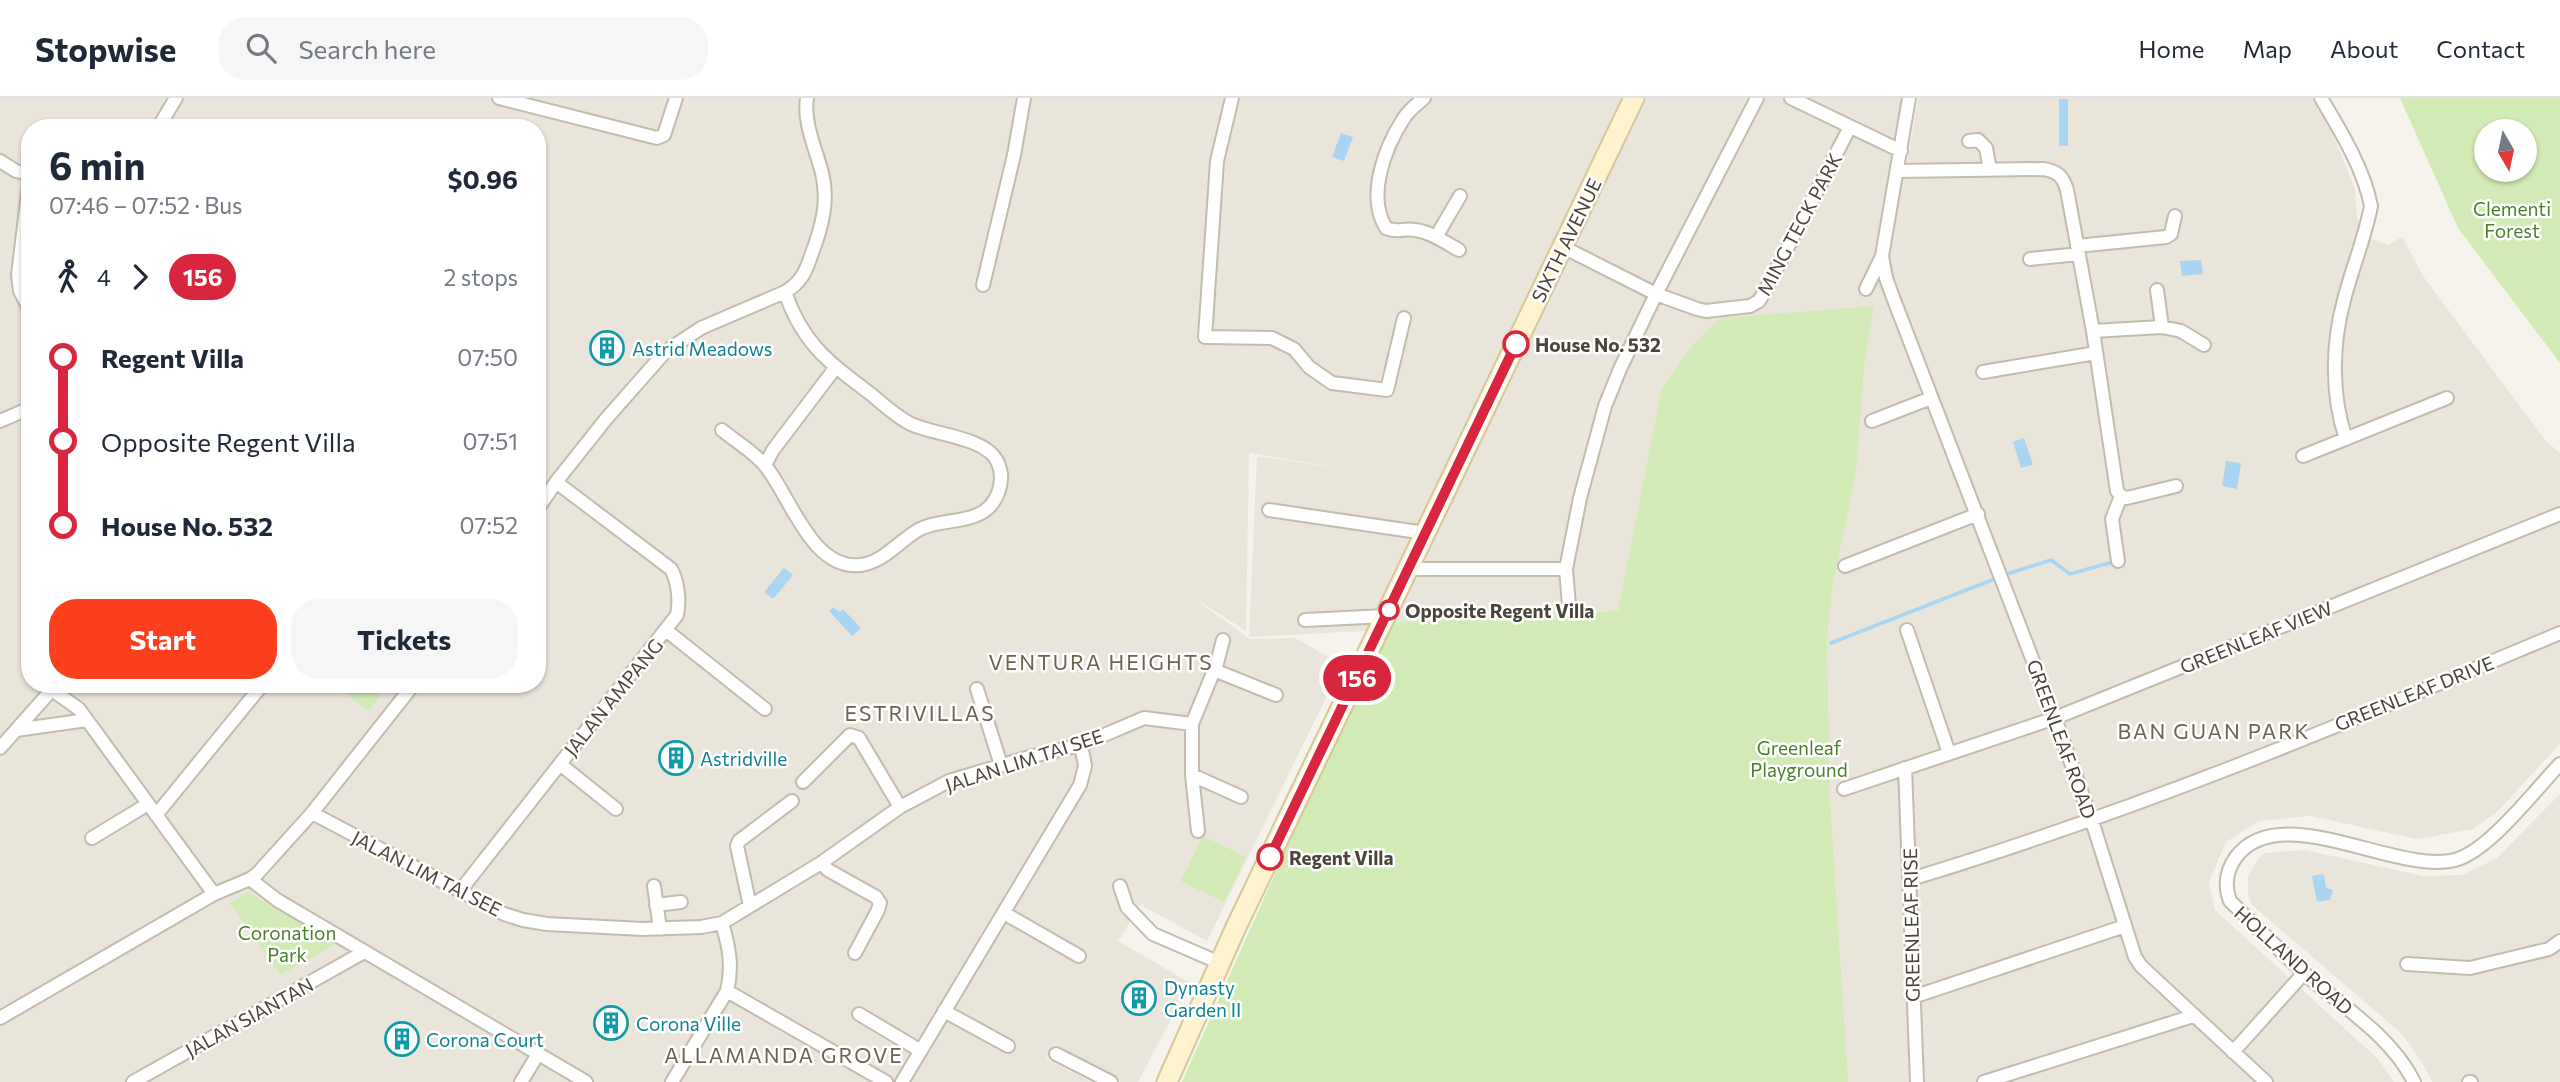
<!DOCTYPE html>
<meta charset="utf-8">
<style>
:root{--surface:#fff;--page:#f6f6f7;--text:#1f2937;--muted:#747a83;--line:#e0e1e3;--accent:#fc3f1d}
body{margin:0;font-family:Commissioner,sans-serif;background:var(--page);color:var(--text);height:100vh;display:flex;flex-direction:column;font-size:26px;white-space:nowrap}
*{box-sizing:border-box;margin:0}
p{font-size:23px;color:var(--muted)}
.icon{flex:none;width:38px;height:38px;fill:none;stroke:currentColor;stroke-width:2;stroke-linecap:round;stroke-linejoin:round}
.map{position:relative;flex:1;overflow:hidden}
.panel{position:absolute;left:21px;top:21px;width:525px;height:574px;display:flex;flex-direction:column;background:var(--surface);border-radius:28px;box-shadow:0 2px 5px #0004}
.panel>*{flex:none}
.badge{padding:0 14px;border-radius:23px;font-size:24px;line-height:46px}
.needle{width:46px;rotate:171deg}
.buttons{position:absolute;left:2474px;top:21px;display:grid;gap:14px}
.buttons a{display:grid;place-items:center;width:63px;height:63px;border-radius:50%;background:var(--surface);box-shadow:0 2px 5px #0004;font-size:35px}
.map>.badge{position:absolute;translate:-50% -50%;box-shadow:0 0 0 4px #fff}
.legs{display:flex;align-items:center;gap:10px;height:77px;padding:0 28px;font-size:23px}
.legs p{margin-inline-start:auto}
.head{display:flex;align-items:center;justify-content:space-between;height:119px;padding:0 28px}
h1{font-size:38px;font-weight:700;line-height:52px}
.button{display:flex;gap:14px;margin-top:auto;padding:14px 28px}
.button a{flex:1;height:80px;border-radius:28px;background:var(--accent);color:#fff;font-size:28px;font-weight:700;line-height:80px;text-align:center}
.button a+a{background:var(--page);color:var(--text)}
ul{padding:0 28px;list-style:none}
li{display:flex;align-items:center;gap:24px;height:84px;font-size:26px}
li i{display:grid;place-items:center;width:10px;height:100%;margin:0 9px;background:currentColor}
li i::after{content:'';width:18px;height:18px;margin:-9px;border:5px solid;border-radius:50%;background:var(--surface)}
li p{margin-inline-start:auto}
li:first-child i{background:linear-gradient(#0000 50%,currentColor 0)}
li:last-child i{background:linear-gradient(currentColor 50%,#0000 0)}
header{display:flex;align-items:center;gap:42px;box-sizing:border-box;height:98px;padding:0 35px;background:var(--surface);border-bottom:2px solid var(--line)}
header strong{font-size:33px}
nav{display:flex;gap:38px;margin-inline-start:auto;font-size:24px}
.search{width:490px;height:63px;background:var(--page);display:flex;align-items:center;gap:18px;box-sizing:border-box;padding:0 24px;border-radius:28px;color:var(--muted);font-size:26px}
.map>svg:first-child{display:block}
.residential{fill:#eae5da;fill-rule:evenodd}
.green{fill:#d2eab5;fill-rule:evenodd}
.water{fill:#a9d4f2}
.lines{fill:none;stroke-linecap:round;stroke-linejoin:round}
.stream{stroke:#a9d4f2;stroke-width:3.5}
.street-casing{stroke:#c2bbae;stroke-width:16}
.secondary-casing{stroke:#d6c79b;stroke-width:23}
.street{stroke:#fff;stroke-width:12}
.secondary{stroke:#fff3cd;stroke-width:19}
.line-1-casing{stroke:#fff;stroke-width:16}
.line-1{stroke:#d7263d;stroke-width:10}
.stop-1-dot{fill:#fff;stroke:#d7263d;stroke-width:3.5}
.labels{text-anchor:middle;dominant-baseline:central;stroke-width:5;stroke-linejoin:round;paint-order:stroke}
.park-label{font-size:19px;fill:#4a7f2a;stroke:#fff}
.street-label{font-size:19px;fill:#4b4439;stroke:#fff}
.stop-label{font-size:19px;font-weight:bold;fill:#4b4439;stroke:#fff;text-anchor:start}
.culture-label{font-size:19px;fill:#0d838f;stroke:#fff;text-anchor:start}
.neighbourhood-label{font-size:21px;letter-spacing:2px;fill:#6e6250;stroke:#fff}
</style>
<header>
<strong>Stopwise</strong>
<div class="search"><svg class="icon" aria-label="search" viewBox="0 0 24 24"><circle cx="10" cy="10" r="6"/><path d="M15 15l6 6"/></svg>Search here</div>
<nav><a>Home</a><a>Map</a><a>About</a><a>Contact</a></nav>
</header>
<div class="map">
<svg width="2560" height="984" viewBox="0 0 2560 984">
<rect width="100%" height="100%" fill="#f6f3ec"/>
<path class="residential" d="M0,0H1911L1906,72L1918,0H2313L2330,30L2345,66L2355,91L2357,120L2367,139L2388,147L2402,139L2423,178L2545,342L2560,355V646L2497,714L2473,731L2417,741L2310,718L2259,723L2226,744L2209,784L2215,812L2378,961L2394,984H1840L1623,519L1249,539L1257,358L1354,372L1249,355L1246,533L1191,498L1250,541L1295,540L1342,567L1207,843L1141,807L1118,843L1190,885L1138,984H1121L1055,946L1046,961L1092,984H0ZM30,30H537V586H30Z
M2560,696V984H2432L2422,964L2401,935L2252,807L2248,795V778L2258,761L2265,755L2305,752L2423,778L2462,777L2497,760Z"/>
<path class="green" d="M2400,0H2560V265L2458,130ZM2525,33V72H2487V33Z
M1874,208L1864,269L1856,374L1832,490L1827,543L1830,702L1848,984H1182L1387,525L1618,513L1662,290L1692,248L1721,220Z
M333,586H388L369,613Z
M1203,738L1246,759L1224,804L1181,783Z
M247,794L336,846L280,877L230,805Z"/>
<path class="water" d="M2059,1H2068V48H2059Z
M1341,35L1353,39L1344,63L1332,59Z
M2201,162L2203,176L2182,178L2180,163Z
M2024,340L2033,367L2021,370L2013,344Z
M2226,363L2241,365L2237,391L2222,388Z
M784,470L793,477L773,501L764,494Z
M833,509L839,514L843,511L861,530L852,538L829,513Z
M2324,776L2326,790L2333,792L2330,802L2317,804L2312,778Z"/>
<g class="lines">
<path class="stream" d="M2004,477L2051,462L2070,476L2113,464
M1831,545L1997,480"/>
<g class="street-casing">
<path id="street" d="M499,0L657,40L664,37L676,0
M1232,0L1217,63L1205,239L1272,240L1294,251L1309,269L1332,285L1387,292L1404,220
M1424,0C1417,6 1409,12 1404,20C1385,49 1366,98 1386,130C1397,135 1405,130 1415,132C1431,134 1446,145 1459,152
M1791,0L1901,53
M2321,0C2340,32 2364,71 2371,108C2365,140 2352,170 2344,202C2332,246 2331,297 2346,341
M158,30L176,0
M1969,43L1978,42L1986,50L1990,72
M0,63L16,73L30,76
M1898,73L2043,71C2057,73 2063,78 2067,92L2093,233L2117,393L2121,398
M30,78L18,177L20,193L30,212
M1436,139L1460,98
M2077,148L2166,139L2171,136L2175,118
M1563,149L1656,196L1697,211L1706,213L1750,208L1759,203L1765,193L1850,29
M1882,158L1886,180L1894,202L2055,620L2092,723L2135,859L2141,868L2266,984
M2030,161L2079,156
M983,187L1014,57L1024,0
M1866,191L1882,158L1909,0
M2157,192L2162,229
M2093,233L2162,229L2181,233L2204,247
M1983,274L2096,255
M0,323L30,310
M1872,323L1931,300
M722,332C736,344 756,355 767,370C791,401 813,473 861,467C884,464 901,441 920,431C938,422 959,425 977,417C997,409 1007,383 997,363C985,339 934,337 911,326C897,319 884,307 872,297C830,265 803,247 785,194
M2303,358L2447,300
M765,367L773,352L836,269
M2121,398L2127,400L2176,388
M537,412L556,384L606,321L665,254L701,230L785,194C802,184 806,173 812,155C822,129 829,102 822,75C816,51 803,25 807,0
M1269,412L1425,435
M2118,463L2112,421L2121,398
M1845,468L1978,416
M1408,471H1566
M1569,508L1566,471L1580,400L1605,308L1620,271L1656,196L1757,0
M1305,522L1386,518
M1907,532L1949,655
M667,533L765,611
M1214,572L1276,597
M977,591L1001,667
M52,592L79,611L214,796
M16,632L87,622
M0,650L56,587
M560,666L616,711
M1905,670L1917,984
M1192,677L1241,699
M803,684L850,637L859,640L900,709
M1844,691L2055,620L2560,416
M312,715L504,816L523,822L547,826L642,831L701,829L722,825L821,765L900,709L949,683L1033,658L1081,647L1144,620L1192,626
M156,717L263,586
M1198,733L1192,677V626L1217,565L1223,542
M92,740L148,706
M821,765L828,772L876,799L880,805L878,812L855,855
M250,781L277,802L586,984
M1911,781C2133,714 2347,625 2560,535
M654,788L660,831
M1120,788L1127,809L1153,836L1220,865
M460,793L677,517C680,503 678,483 671,471L556,384
M656,807L681,804
M750,808L737,748L739,743L792,703
M1004,815L1079,858
M2407,866L2470,870L2549,851L2560,843
M727,893L886,984
M1913,899L2125,828
M944,913L1008,948
M859,916L921,953
M0,920L214,796L250,781L257,776L312,715L414,586
M2233,954L2304,875
M1056,956L1111,984
M133,984L364,854
M521,984L538,956
M672,984L727,893C733,868 729,849 722,825
M902,984L1080,687L1085,668L1081,647
M1984,984L2193,918
M2414,984C2391,937 2342,909 2304,875C2279,852 2255,827 2230,803C2224,787 2226,773 2236,759C2280,700 2396,777 2455,762C2489,753 2535,692 2560,666
M2469,984H2471"/>
</g>
<g class="secondary-casing">
<path id="secondary" d="M1167,984L1236,829L1634,0"/>
</g>
<use href="#street" class="street"/>
<use href="#secondary" class="secondary"/>
</g>
<g class="lines">
<g class="line-1-casing">
<path id="line-1" d="M1270,759L1516,246"/>
</g>
<use href="#line-1" class="line-1"/>
</g>
<defs>
<g id="building-ring" transform="scale(1.75)"><circle r="9.5" fill="#fff" stroke="#0f9aa8" stroke-width="1.5"/><path d="M-4-6H4V6H1V3H-1V6H-4ZM-2.5-4.3h1.7v1.8h-1.7ZM.8-4.3h1.7v1.8H.8ZM-2.5-1h1.7V.8h-1.7ZM.8-1h1.7V.8H.8Z" fill="#0f9aa8"/></g>
</defs>
<g fill-rule="evenodd">
<use href="#building-ring" x="607" y="250"/>
<use href="#building-ring" x="676" y="660"/>
<use href="#building-ring" x="1139" y="900"/>
<use href="#building-ring" x="611" y="925"/>
<use href="#building-ring" x="402" y="941"/>
</g>
<g class="stop-1-dot">
<circle cx="1516" cy="246" r="12"/>
<circle cx="1389" cy="512" r="9"/>
<circle cx="1270" cy="759" r="12"/>
</g>
<g class="labels">
<g class="park-label">
<text x="2512" y="110">Clementi<tspan x="2512" dy="22">Forest</tspan></text>
<text x="1799" y="649">Greenleaf<tspan x="1799" dy="22">Playground</tspan></text>
<text x="287" y="834">Coronation<tspan x="287" dy="22">Park</tspan></text>
</g>
<g class="street-label">
<text transform="translate(1799 126) rotate(-62)">MING TECK PARK</text>
<text transform="translate(1566 142) rotate(-64)">SIXTH AVENUE</text>
<text transform="translate(2256 539) rotate(-22)">GREENLEAF VIEW</text>
<text transform="translate(2414 595) rotate(-22)">GREENLEAF DRIVE</text>
<text transform="translate(613 599) rotate(-51)">JALAN AMPANG</text>
<text transform="translate(2062 641) rotate(70)">GREENLEAF ROAD</text>
<text transform="translate(1024 662) rotate(-18)">JALAN LIM TAI SEE</text>
<text transform="translate(427 775) rotate(27)">JALAN LIM TAI SEE</text>
<text transform="translate(1911 827) rotate(-91)">GREENLEAF RISE</text>
<text transform="translate(2294 862) rotate(42)">HOLLAND ROAD</text>
<text transform="translate(249 919) rotate(-29)">JALAN SIANTAN</text>
</g>
<g class="stop-label">
<text x="1535" y="246">House No. 532</text>
<text x="1405" y="512">Opposite Regent Villa</text>
<text x="1289" y="759">Regent Villa</text>
</g>
<g class="culture-label">
<text x="632" y="250">Astrid Meadows</text>
<text x="700" y="660">Astridville</text>
<text x="1164" y="889">Dynasty<tspan x="1164" dy="22">Garden II</tspan></text>
<text x="636" y="925">Corona Ville</text>
<text x="426" y="941">Corona Court</text>
</g>
<g class="neighbourhood-label">
<text x="1101" y="563">VENTURA HEIGHTS</text>
<text x="920" y="614">ESTRIVILLAS</text>
<text x="2214" y="632">BAN GUAN PARK</text>
<text x="784" y="956">ALLAMANDA GROVE</text>
</g>
</g>
</svg>
<div class="buttons">
<a><svg class="needle" viewBox="-14 -14 28 28"><path d="M0-13l5 13h-10z" fill="#e53935"/><path d="M0 13l5-13h-10z" fill="#747a83"/></svg></a>
</div>
<b class="badge" style="left:1357px;top:580px;background:#d7263d;color:#fff">156</b>
<section class="panel">
<div class="head"><div><h1>6 min</h1><p>07:46 – 07:52 · Bus</p></div><b>$0.96</b></div>
<div class="legs"><svg class="icon" aria-label="walk" viewBox="0 0 24 24"><circle cx="13" cy="4" r="2"/><path d="M13 8l-2 6 4 7M11 14l-3 7M7 12l3-4h3l4 4"/></svg>4<svg class="icon" aria-label="forward" viewBox="0 0 24 24"><path d="M9 5l7 7-7 7"/></svg><b class="badge" style="background:#d7263d;color:#fff">156</b><p>2 stops</p></div>
<ul>
<li><i style="color:#d7263d"></i><b>Regent Villa</b><p>07:50</p></li>
<li><i style="color:#d7263d"></i><span>Opposite Regent Villa</span><p>07:51</p></li>
<li><i style="color:#d7263d"></i><b>House No. 532</b><p>07:52</p></li>
</ul>
<div class="button"><a>Start</a><a>Tickets</a></div>
</section>
</div>
